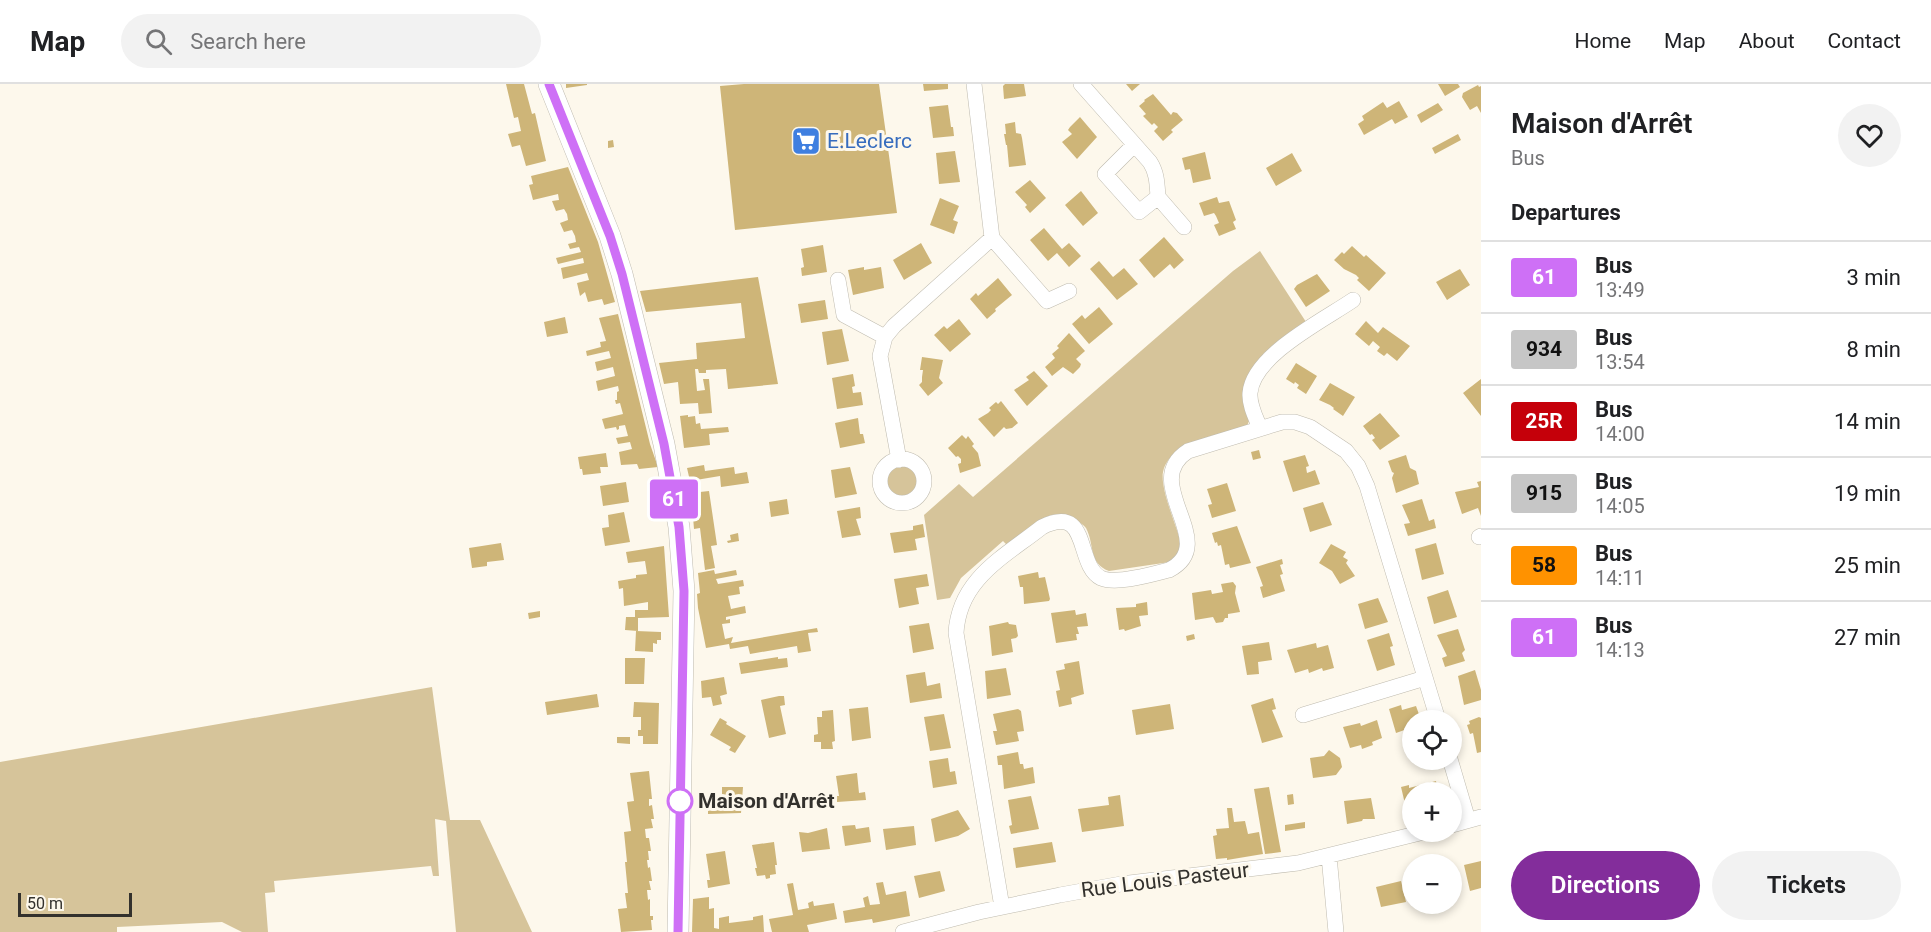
<!DOCTYPE html>
<meta charset="utf-8">
<style>
:root{--surface:#fff;--page:#f2f2f2;--text:#202124;--muted:#757577;--line:#e0e0e0;--accent:#832d9b}
body{margin:0;font-family:Roboto,sans-serif;background:var(--page);color:var(--text);height:100vh;display:flex;flex-direction:column;font-size:22px;white-space:nowrap}
*{box-sizing:border-box;margin:0}
p{font-size:20px;color:var(--muted)}
.icon{flex:none;width:33px;height:33px;fill:none;stroke:currentColor;stroke-width:2;stroke-linecap:round;stroke-linejoin:round}
.map{position:relative;flex:1;overflow:hidden}
.panel{display:flex;flex-direction:column;background:var(--surface);width:450px}
.panel>*{flex:none}
.badge{padding:0 12px;border-radius:4px;font-size:21px;line-height:39px}
.tools{position:absolute;left:1402px;top:626px;display:grid;gap:12px}
.tools a{display:grid;place-items:center;width:60px;height:60px;border-radius:50%;background:var(--surface);box-shadow:0 3px 9px #0003;font-size:30px}
.scale{position:absolute;left:18px;bottom:15px;width:114px;box-sizing:border-box;padding-left:6px;border:3px solid #33312d;border-top:0;font-size:16px;line-height:21px;white-space:nowrap;color:#33312d;-webkit-text-stroke:4px #fdf8ec;paint-order:stroke}
.map>.badge{position:absolute;translate:-50% -50%;box-shadow:0 0 0 3px #fff}
h2{padding:0 30px;font-size:22px;line-height:54px}
.round{display:grid;place-items:center;flex:none;width:63px;height:63px;border-radius:32px;background:var(--page)}
.summary{display:flex;align-items:center;justify-content:space-between;height:102px;padding:0 30px}
h1{font-size:28px;font-weight:600;line-height:45px}
.button{display:flex;gap:12px;margin-top:auto;padding:12px 30px}
.button a{flex:1;height:69px;border-radius:36px;background:var(--accent);color:#fff;font-size:24px;font-weight:600;line-height:69px;text-align:center}
.button a+a{background:var(--page);color:var(--text)}
ul{padding:0;list-style:none}
li{display:flex;align-items:center;gap:18px;height:72px;padding:0 30px;border-top:2px solid var(--line)}
li div{flex:1}
li b{display:block;font-size:22px}
li em{font-style:normal}
li .badge{min-width:66px;font-weight:700;text-align:center}
header{display:flex;align-items:center;gap:36px;box-sizing:border-box;height:84px;padding:0 30px;background:var(--surface);border-bottom:2px solid var(--line)}
header strong{font-size:28px}
nav{display:flex;gap:33px;margin-inline-start:auto;font-size:21px}
.search{width:420px;height:54px;background:var(--page);display:flex;align-items:center;gap:15px;box-sizing:border-box;padding:0 21px;border-radius:33px;color:var(--muted);font-size:22px}
main{display:flex;flex:1;min-height:0}
.map>svg:first-child{display:block}
.green{fill:#d6c49a}
.building{fill:#ceb578}
.lines{fill:none;stroke-linecap:round;stroke-linejoin:round}
.street-casing{stroke:#bfbbaf;stroke-width:16}
.secondary-casing{stroke:#bfbbaf;stroke-width:22}
.street{stroke:#fff;stroke-width:15}
.secondary{stroke:#fff;stroke-width:21}
.line-casing{stroke:#fff;stroke-width:14}
.line{stroke:#ce70f6;stroke-width:9}
.stop-dot{fill:#fff;stroke:#ce70f6;stroke-width:3}
.labels{text-anchor:middle;dominant-baseline:central;stroke-width:6;stroke-linejoin:round;paint-order:stroke}
.shop-label{font-size:21px;fill:#366cbe;stroke:#fdf8ec;text-anchor:start}
.stop-label{font-size:21px;font-weight:bold;fill:#33312d;stroke:#fdf8ec;text-anchor:start}
.street-label{font-size:21px;fill:#33312d;stroke:#fdf8ec}
</style>
<header>
<strong>Map</strong>
<div class="search"><svg class="icon" aria-label="search" viewBox="0 0 24 24"><circle cx="10" cy="10" r="6"/><path d="M15 15l6 6"/></svg>Search here</div>
<nav><a>Home</a><a>Map</a><a>About</a><a>Contact</a></nav>
</header>
<main>
<div class="map">
<svg width="1481" height="848" viewBox="0 0 1481 848">
<rect width="100%" height="100%" fill="#fdf8ec"/>
<path class="green" d="M1260,167L1308,241L1264,269L1248,295L1251,332L1247,342C1219,351 1158,359 1163,398C1165,416 1175,438 1180,456C1181,466 1179,473 1170,478L1109,487C1088,479 1095,461 1086,444C1084,441 1079,438 1075,436C1051,418 1026,447 1008,462L1003,457L961,494L950,514L937,516L924,431L959,400L973,413L1233,187Z
M885 397a17 17 0 1 1 34 0a17 17 0 1 1-34 0Z
M432,603L450,736H480L532,848H456L446,737L435,735L439,792H433L431,782L274,797L275,808L265,809L268,848H242L222,838L117,843V848H0V678Z"/>
<path class="building" d="M506,0H524L532,30L535,29L546,77L526,82L520,61L512,63L508,50L521,47L518,33L514,34Z
M566,0H587V1L566,4Z
M744,0H879L897,129L735,146L720,2Z
M923,0H948V5L924,7Z
M1005,0H1024L1026,12L1004,15L1003,2Z
M1126,0H1140L1132,7Z
M1438,0H1458L1460,3L1445,12Z
M1478,1L1479,3L1481,2V29L1477,22L1470,26L1462,13L1463,9Z
M1153,10L1171,31L1173,28L1177,29L1183,36L1171,46L1173,48L1163,57L1154,47L1158,43L1154,39L1152,41L1143,32L1146,30L1139,22L1145,17L1144,16Z
M1399,17L1408,33L1395,40L1392,35L1364,51L1358,40L1364,36L1362,32L1383,18L1387,24Z
M1438,19L1443,26L1421,39L1417,31Z
M948,21L951,43H953L954,52L933,54L929,23Z
M1080,33L1097,53L1077,75L1062,58L1072,50L1068,46L1070,43Z
M1015,38L1016,49L1021,50L1022,54L1026,81L1009,83L1007,61H1006L1004,50H1006L1005,40Z
M1458,50L1461,56L1435,70L1432,64Z
M613,56L614,63L608,64V57Z
M955,67L960,98L939,100L936,69Z
M1205,68L1211,95L1193,99L1190,85L1185,86L1182,74Z
M1292,69L1302,87L1276,102L1266,84Z
M568,83L598,158L615,218L604,221L602,215L588,218L585,208L580,212L577,199L589,196L587,189L563,195L561,184L584,179L583,174L558,180L556,174L581,168L579,163L570,165L568,160L576,158L575,152L572,146L564,148L560,139L568,136L567,130L564,125L556,127L552,117L559,116L558,110L533,116L529,101L533,100L531,92Z
M1030,96L1046,114L1030,129L1025,123L1027,121L1015,108Z
M1081,107L1098,129L1083,142L1065,121Z
M1217,113L1219,119L1229,117L1236,136L1233,138L1236,145L1219,152L1214,141L1219,139L1216,132L1214,129L1204,132L1199,119Z
M940,114L959,122L953,136L958,138L954,150L930,141Z
M1044,144L1062,165L1069,159L1081,172L1069,183L1057,169L1048,177L1030,156Z
M1164,153L1184,176L1174,185L1170,180L1154,194L1139,176Z
M921,159L932,179L904,196L893,176Z
M823,161L827,188L802,192L801,184L804,183L801,165Z
M1352,162L1364,173L1366,171L1386,189L1369,207L1357,196L1359,194L1356,191L1344,185L1334,176L1342,168L1344,170Z
M1099,177L1113,193L1124,184L1138,200L1117,216L1090,185Z
M864,183V186L881,183L884,204L853,211L848,186Z
M1460,185L1470,201L1447,216L1436,198Z
M1317,190L1330,207L1306,223L1294,205L1297,201Z
M758,193L778,300L728,305L726,285L706,286V289H699L698,285H695L697,307L705,306L703,295H709L712,329L699,330L698,319L680,320L678,298L664,300L659,279L697,275L696,259L745,254L741,219L646,228L640,207Z
M998,194L1012,211L995,225L996,227L987,235L970,215L976,209L978,212Z
M825,216L828,235L801,239L798,220Z
M1099,223L1113,240L1089,260L1072,240L1082,231L1085,235Z
M618,230L650,360L658,383L639,385L637,380L621,381L619,368L632,365L630,358L618,360L616,354L628,352L625,341L619,342V345L617,346L616,343L605,345L602,335L623,330L620,319L616,320L615,316H617V308L619,307L618,302L598,307L596,297L615,292L613,283L597,287L595,278L611,274L609,267L587,272L586,267L601,263L600,258L606,257L599,234Z
M565,233L568,249L547,253L544,238Z
M959,235L971,250L950,268L934,251L944,242L947,245Z
M1366,237L1378,249L1383,243L1410,262L1397,277L1387,269L1384,272L1377,267L1380,263L1373,257L1369,262L1355,250Z
M842,245L849,277L827,281L822,248Z
M1069,249L1085,267L1076,275L1081,280L1080,283L1073,290L1063,283L1052,292L1045,283L1055,274L1052,270L1059,264L1057,262Z
M922,273L943,276L939,294L943,299L928,312L919,301L922,298V293L923,286H920Z
M1296,279L1317,292L1306,310L1297,304L1299,301L1295,298L1294,300L1286,295Z
M1034,287L1048,302L1027,322L1014,306L1029,296L1026,293Z
M853,290L855,302L852,303L853,309L861,308L863,321L837,325L832,294Z
M1481,295V332L1463,309Z
M1330,299L1355,313L1343,332L1333,325L1334,324L1330,321L1319,316Z
M1001,317L1018,339L1012,344L1006,345L1004,343L994,353L978,335L988,329L991,326L989,324L996,318L998,320Z
M1380,329L1400,352L1380,366L1372,356L1375,354L1372,350L1370,351L1363,342Z
M688,331V333L695,332L696,340L700,339L701,345L728,343L729,348L709,350L710,361L684,364L680,332Z
M858,334L860,350H863L865,359L840,364L835,339Z
M962,351L966,355L968,352L974,360L972,362L978,369L981,382L960,389L958,380L961,379V375L958,372L956,373L948,364Z
M1259,366L1261,374L1253,376L1251,368Z
M606,369L608,383H600L601,389L583,391L582,385H580L578,373Z
M1305,371L1309,382L1306,383L1307,389L1315,386L1320,400L1293,408L1283,377Z
M1406,371L1410,384L1416,387L1419,400L1396,409L1392,394L1394,389L1392,388L1388,377Z
M704,381L705,387L734,383L735,390L747,388L749,399L721,403L720,392L690,397L687,384Z
M850,383L857,410L835,414L831,386Z
M1481,397V432L1478,424L1462,430L1455,408L1479,403L1477,398Z
M626,398L629,418L603,422L600,402Z
M1227,399L1236,427L1212,434L1208,421L1212,420L1207,405Z
M709,407L717,461L711,462L715,484L705,486L700,444L694,445L691,409Z
M787,415L789,430L771,433L769,418Z
M1422,415L1429,437L1434,435L1436,444L1408,452L1404,440L1410,439L1402,421Z
M1323,418L1332,441L1310,448L1303,424Z
M860,423L861,434L856,435L861,451L842,454L837,427Z
M624,428L630,458L605,462L602,444L609,443L608,431Z
M923,440L925,453L915,455L917,466L894,469L890,449L913,446V442Z
M1237,442L1251,479L1230,484L1229,480L1225,481L1221,461L1218,462L1217,458L1215,459L1212,449Z
M738,449L739,457L728,459L727,457L731,456L730,451Z
M501,459L504,476L487,478V482L472,484L469,464Z
M1436,459L1444,490L1422,496L1415,465Z
M1331,460L1346,468L1343,473L1348,476L1346,479L1355,492L1340,500L1332,487L1319,479Z
M664,462L669,533L638,534V547L625,546L626,533H635V526H648V518L624,522L623,504L619,505L618,497L636,494V491L647,490L645,477L628,479L626,468Z
M1282,475L1283,480L1280,481L1283,490L1280,491L1285,507L1263,514L1260,503L1263,502L1256,483Z
M714,486L715,490L736,486L737,491L716,495L718,500L743,496L744,502L739,503L740,510L728,512L731,525L745,522L746,529L726,533V536L730,535V539L722,540L725,555L733,553L731,559L817,544L818,548L808,549L811,567L798,569L797,562L750,570L748,562L730,565L729,560L706,564L698,524L697,510L700,509L698,489Z
M1038,488L1039,494L1045,493L1050,515L1049,517L1024,520L1023,503H1020L1018,492Z
M927,490L929,502L916,504L919,520L899,524L894,495Z
M1233,498L1236,502L1235,509L1240,528L1228,530V534H1225L1223,538L1216,539L1213,533L1195,536L1192,509L1211,506L1212,510L1223,508L1221,500Z
M1448,506L1457,533L1434,540L1427,513Z
M1378,514L1388,538L1365,545L1358,520Z
M1147,518L1148,531L1139,532L1141,542L1125,547L1124,545L1119,546L1116,524L1136,523V520Z
M1075,526L1076,531L1086,529L1088,542L1077,543L1079,550H1076L1077,556L1056,559L1051,529Z
M540,527V533L529,535L528,529Z
M1008,538L1009,540L1016,541L1018,552L1016,554L1011,555L1013,568L992,572L989,542Z
M929,539L934,565L913,569L909,542Z
M1458,545L1465,566L1462,569L1465,577L1445,583L1442,574L1447,572L1437,551Z
M636,547L661,548V556H657V560L653,559V568L635,567Z
M1389,549L1393,562L1390,563L1395,581L1377,587L1367,556Z
M1194,550L1195,555L1187,557L1186,552Z
M1269,558L1272,576L1258,578L1259,590L1247,591L1242,562Z
M1316,559L1317,564L1328,561L1334,584L1323,587L1322,584L1309,589L1308,585L1295,589L1287,566Z
M778,573V575L787,574L788,583L741,590L739,579Z
M625,574H645L644,600H625Z
M1079,577L1084,610L1071,614L1072,620L1059,623L1056,607L1060,606L1056,587L1065,585L1064,580Z
M1006,584L1011,611L987,615L985,587Z
M1475,586L1481,606V616L1464,621L1458,592Z
M925,588L927,602L940,599L942,614L910,619L906,591Z
M724,593L727,610L720,612L722,620L713,622L711,613L702,614L701,597Z
M597,610L599,623L547,631L545,618Z
M779,612H784L785,621L780,622L786,650L769,654L761,616Z
M1273,614L1276,625L1272,626L1283,653L1262,659L1251,621Z
M634,618L659,619L658,660H643V652H638V646H641V633H633Z
M1170,620L1174,645L1136,651L1132,626Z
M1401,621L1402,626L1416,622L1421,636H1413V643L1396,649L1389,625Z
M868,623L871,654L852,657L849,625Z
M1018,625L1021,627L1024,647L1017,648L1019,657L996,661L993,647H997L993,630Z
M833,626L835,657L832,658L833,665H821V658H814V651L818,650L817,633H822V627Z
M944,630L951,664L930,667L924,633Z
M1479,633L1481,634V668L1477,669L1473,649L1470,650L1467,641L1470,640L1469,637Z
M720,634L727,638L726,640L746,652L735,669L729,666L731,663L710,651Z
M1377,636L1382,654L1372,658L1373,661L1362,665L1361,661L1350,664L1343,643L1360,639L1361,642Z
M617,653H630V660L617,659Z
M1329,666L1340,674L1342,683L1336,691L1313,694L1310,674L1324,672Z
M1018,668L1020,680H1023L1024,685L1033,683L1035,699L1004,705L1002,681H998L997,672Z
M948,674L950,688L955,687L957,700L933,704L929,677Z
M649,687L652,715H649V722L652,721L654,735H651L653,744L645,745L646,754H649L651,767H648L649,776H647L648,784L650,783L652,797H649L651,806H647L648,816L650,815V832H653V836H651L652,846L621,848L618,825L627,824L625,809H628L625,778H627L624,748L631,747L627,718L634,717L630,689Z
M857,689L859,709L865,708L866,716L837,718V712H839L836,692Z
M1436,697L1438,708H1413V722L1406,724L1401,703L1409,701V704Z
M722,703H743L741,729L708,730V718H722Z
M1269,703L1281,768L1265,770L1254,705Z
M1293,710L1294,720L1288,721L1287,711Z
M1120,711L1124,742L1082,748L1078,725L1109,721L1108,713Z
M1031,712L1039,745L1011,750L1009,742L1012,741L1008,716Z
M1371,714L1375,735H1363L1362,737L1347,740L1344,717Z
M1227,724H1232L1234,738L1245,737L1248,750L1259,748L1263,770L1227,776V774L1216,775L1213,752L1217,751L1216,745L1229,744Z
M958,726L970,745L958,752L935,758L931,735Z
M1305,738V744L1285,747V741Z
M855,741L856,745L869,743L871,758L845,762L842,742Z
M914,742L916,761L886,766L883,745Z
M827,744L830,765L802,768L799,748L808,749Z
M774,758L777,781H775L776,790L770,791V794L766,795L765,791L757,792L755,784H757L752,761Z
M1052,758L1056,778L1016,784L1013,764Z
M725,767L730,800L708,804L707,796H710L706,770Z
M1481,777V804L1470,807L1464,781Z
M940,787L945,807L919,814L914,792Z
M1401,797L1406,818L1381,823L1376,803Z
M883,798L886,811L906,807L910,832L873,839L872,835L845,839L843,827L865,823L863,814L868,812L870,821L880,820L876,799Z
M793,799L798,826L809,824L808,819L813,817L814,822L834,819L837,835L807,841L809,848H772L769,835L793,831L787,800Z
M709,813V825L714,824V844L719,845V834L729,832V839L753,836V833L763,831L764,848H692L693,815Z"/>
<g class="lines">
<g class="street-casing">
<path id="street" d="M1081,0L1150,78C1157,89 1157,99 1158,113L1139,128L1105,90L1134,61
M1158,113L1184,143
M992,154L1047,217L1069,207
M838,196L844,231L885,253
M1260,344C1256,334 1249,321 1250,309C1253,271 1324,236 1353,216
M880 397a22 22 0 1 1 44 0a22 22 0 1 1-44 0Z
M899,376L880,272L885,253L894,242L992,154L974,0
M1479,453L1481,452
M1303,631L1425,594
M1450,675L1468,736
M1452,741L1481,733
M1329,772L1336,848
M1002,823L956,549C959,495 1004,473 1042,443C1091,419 1075,481 1101,494C1116,501 1153,490 1169,486C1222,459 1138,399 1188,367L1282,338H1295L1310,343L1346,367L1358,382L1367,402L1438,636
M903,848L979,828L1060,811L1121,800L1298,779L1428,747"/>
</g>
<g class="secondary-casing">
<path id="secondary" d="M549,0L610,152L622,190L664,360L679,443L684,507L678,848"/>
</g>
<use href="#street" class="street"/>
<use href="#secondary" class="secondary"/>
</g>
<g class="lines">
<g class="line-casing">
<path id="line" d="M549,0L610,152L622,190L664,360L679,443L684,507L678,848"/>
</g>
<use href="#line" class="line"/>
</g>
<defs>
<g id="supermarket-square" transform="scale(1.5)"><rect x="-9" y="-9" width="18" height="18" rx="4" fill="#3f7fe0" stroke="#fdf8ec"/><path d="M-6-5.5h2.5l.6 2H6L4.5 2H-2.5L-4.4-4H-6ZM-1.5 3.2a1.3 1.3 0 1 0 .1 0ZM3 3.2a1.3 1.3 0 1 0 .1 0Z" fill="#fff"/></g>
</defs>
<g fill-rule="evenodd">
<use href="#supermarket-square" x="806" y="57"/>
</g>
<circle class="stop-dot" cx="680" cy="717" r="12"/>
<g class="labels">
<g class="shop-label">
<text x="827" y="57">E.Leclerc</text>
</g>
<g class="stop-label">
<text x="698" y="717">Maison d'Arrêt</text>
</g>
<g class="street-label">
<text transform="translate(1165 796) rotate(-7)">Rue Louis Pasteur</text>
</g>
</g>
</svg>
<div class="tools">
<a><svg class="icon" aria-label="locate" viewBox="0 0 24 24"><circle cx="12" cy="12" r="6"/><path d="M12 2v4M12 18v4M2 12h4M18 12h4"/></svg></a>
<a>+</a>
<a>−</a>
</div>
<div class="scale">50 m</div>
<b class="badge" style="left:674px;top:415px;background:#ce70f6;color:#fff">61</b>
</div>
<section class="panel">
<div class="summary"><div><h1>Maison d'Arrêt</h1><p>Bus</p></div><a class="round"><svg class="icon" aria-label="heart" viewBox="0 0 24 24"><path d="M12 20l-8-8c-3-5 5-10 8-4 3-6 11-1 8 4z"/></svg></a></div>
<h2>Departures</h2>
<ul>
<li><span class="badge" style="background:#ce70f6;color:#fff">61</span><div><b>Bus</b><p>13:49</p></div><em>3 min</em></li>
<li><span class="badge" style="background:#c6c6c6;color:#111">934</span><div><b>Bus</b><p>13:54</p></div><em>8 min</em></li>
<li><span class="badge" style="background:#c5000a;color:#fff">25R</span><div><b>Bus</b><p>14:00</p></div><em>14 min</em></li>
<li><span class="badge" style="background:#c6c6c6;color:#111">915</span><div><b>Bus</b><p>14:05</p></div><em>19 min</em></li>
<li><span class="badge" style="background:#ff9200;color:#111">58</span><div><b>Bus</b><p>14:11</p></div><em>25 min</em></li>
<li><span class="badge" style="background:#ce70f6;color:#fff">61</span><div><b>Bus</b><p>14:13</p></div><em>27 min</em></li>
</ul>
<div class="button"><a>Directions</a><a>Tickets</a></div>
</section>
</main>
